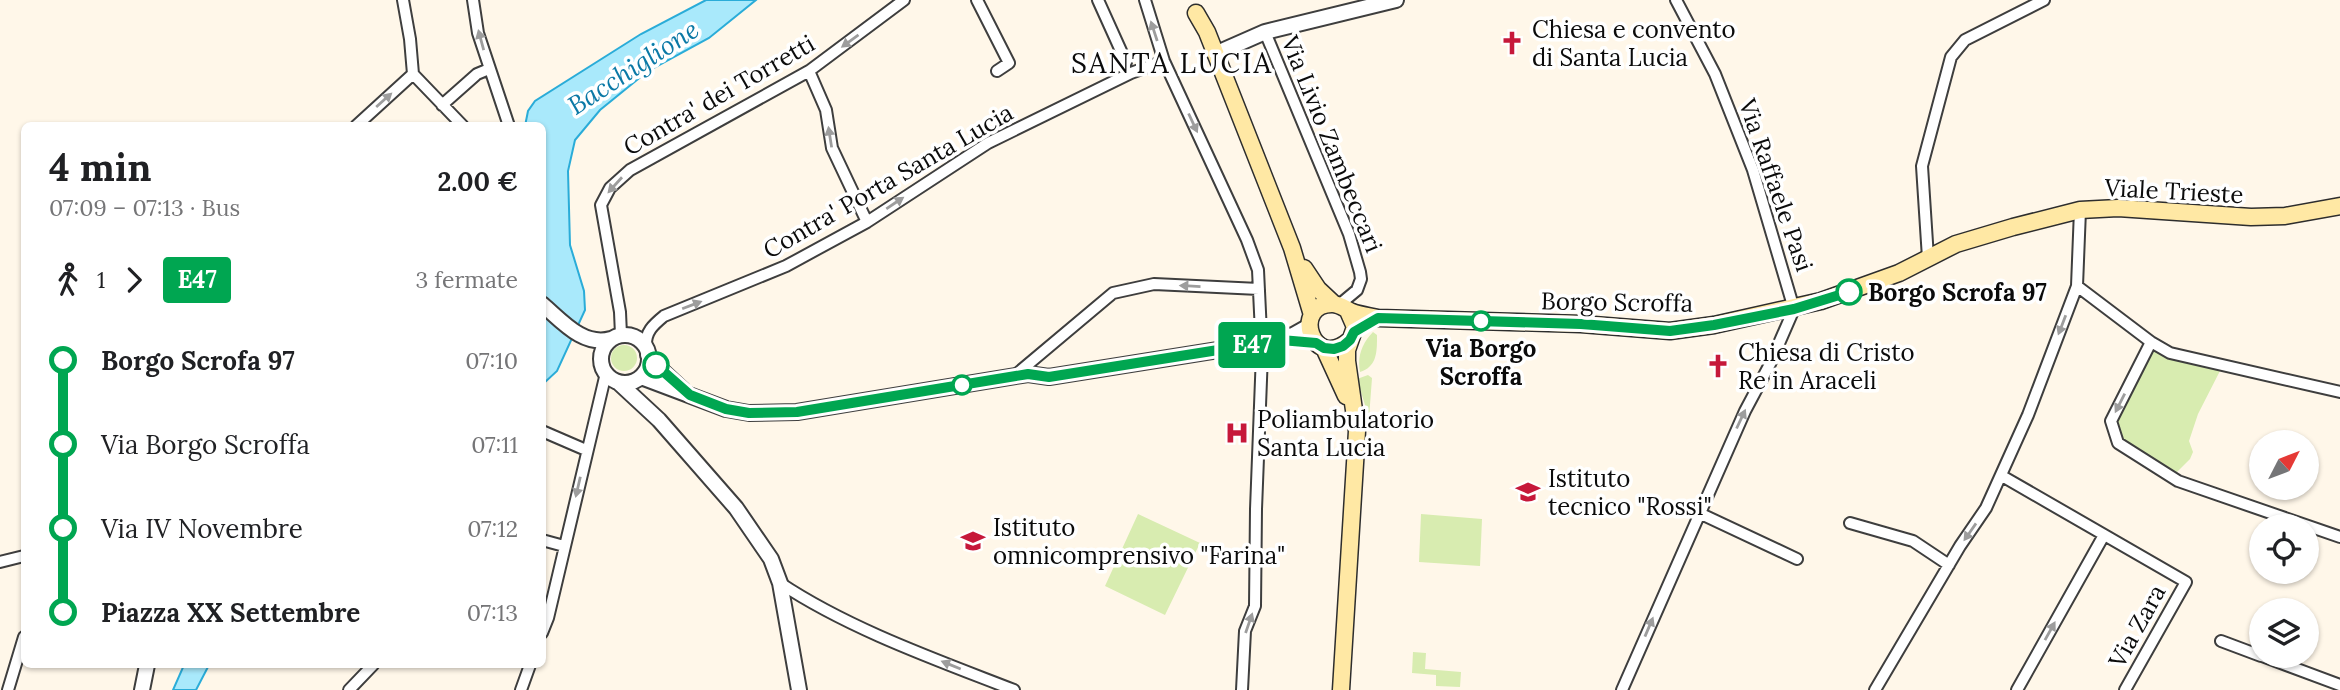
<!DOCTYPE html>
<html lang="it">
<meta charset="utf-8">
<style>
:root{--surface:#fff;--page:#f2f2f2;--text:#202124;--muted:#757577}
body{margin:0;font-family:Lora,serif;background:var(--page);color:var(--text);height:100vh;display:flex;flex-direction:column;font-size:26px;white-space:nowrap}
*{box-sizing:border-box;margin:0}
p{font-size:23px;color:var(--muted)}
.icon{flex:none;width:38px;height:38px;fill:none;stroke:currentColor;stroke-width:2;stroke-linecap:round;stroke-linejoin:round}
.map{position:relative;flex:1;overflow:hidden}
.sheet{position:absolute;left:21px;top:122px;width:525px;height:546px;display:flex;flex-direction:column;background:var(--surface);border-radius:10px;box-shadow:0 2px 5px #0004}
.sheet>*{flex:none}
.badge{padding:0 14px;border-radius:5px;font-size:24px;line-height:46px}
.needle{width:46px;rotate:48deg}
.tools{position:absolute;left:2249px;top:430px;display:grid;gap:14px}
.tools a{display:grid;place-items:center;width:70px;height:70px;border-radius:50%;background:var(--surface);box-shadow:0 2px 5px #0004;font-size:35px}
.map>.badge{position:absolute;translate:-50% -50%;box-shadow:0 0 0 4px #fff}
.legs{display:flex;align-items:center;gap:10px;height:77px;padding:0 28px;font-size:23px}
.legs p{margin-inline-start:auto}
.summary{display:flex;align-items:center;justify-content:space-between;height:119px;padding:0 28px}
h1{font-size:38px;font-weight:800;line-height:52px}
ul{padding:0 28px;list-style:none}
li{display:flex;align-items:center;gap:24px;height:84px;font-size:26px}
li i{display:grid;place-items:center;width:10px;height:100%;margin:0 9px;background:currentColor}
li i::after{content:'';width:18px;height:18px;margin:-9px;border:5px solid;border-radius:50%;background:var(--surface)}
li p{margin-inline-start:auto}
li:first-child i{background:linear-gradient(#0000 50%,currentColor 0)}
li:last-child i{background:linear-gradient(currentColor 50%,#0000 0)}
.map>svg:first-child{display:block}
.green{fill:#d8ecb0}
.water{fill:#a9e9fb;stroke:#2aacd8;stroke-width:2}
.lines{fill:none;stroke-linecap:round;stroke-linejoin:round}
.minor-casing{stroke:#3e3e3e;stroke-width:14}
.tertiary-casing{stroke:#3e3e3e;stroke-width:18}
.secondary-casing{stroke:#2d2d2d;stroke-width:19}
.minor{stroke:#fff;stroke-width:10}
.tertiary{stroke:#fff;stroke-width:14}
.secondary{stroke:#ffe8a4;stroke-width:16}
.oneway{fill:#9d9d9d}
.line-1-casing{stroke:#fff;stroke-width:16}
.line-1{stroke:#00a651;stroke-width:10}
.stop-1-dot{fill:#fff;stroke:#00a651;stroke-width:3.5}
.labels{text-anchor:middle;dominant-baseline:central;stroke-width:7;stroke-linejoin:round;paint-order:stroke}
.poi-label{font-size:24px;fill:#0b0b0b;stroke:#fff;text-anchor:start}
.street-label{font-size:24px;fill:#0b0b0b;stroke:#fff}
.stop-label{font-size:24px;font-weight:bold;fill:#0b0b0b;stroke:#fff;text-anchor:start}
.water-label{font-size:26px;font-style:italic;fill:#0b79a6;stroke:#fff}
.quarter-label{font-size:28px;letter-spacing:2px;fill:#0b0b0b;stroke:#fff}
</style>
<div class="map">
<svg width="2340" height="690" viewBox="0 0 2340 690">
<rect width="100%" height="100%" fill="#fff7e9"/>
<path class="green" d="M1373,332L1377,335V338C1377,354 1376,367 1360,372C1357,357 1362,343 1373,332Z
M2151,342L2223,365L2198,414L2189,441L2193,452L2190,459L2172,477L2118,443L2111,421Z
M611 358a13 13 0 1 1 26 0a13 13 0 1 1-26 0Z
M1368,375L1372,378L1369,418L1357,379Z
M1138,514L1200,543L1165,615L1105,586Z
M1421,514L1482,519L1480,566L1419,562Z
M1413,652L1426,653L1425,669L1461,672L1460,687L1436,686V675L1412,673Z"/>
<path class="water" d="M706,0H756L709,38L648,71L600,110L575,140L568,171L570,245L584,291L585,310L557,371L543,384L542,126H525L528,111L535,101L641,34Z
M184,665H209L196,690H173Z"/>
<g class="lines">
<g class="minor-casing">
<path id="minor" d="M403,0L410,39L413,74
M473,0L478,33L509,126
M977,0L1009,63L997,71
M1098,0L1126,62
M1145,0L1164,61L1247,240L1258,270L1262,354L1256,509L1255,606L1245,631L1242,690
M1265,32L1349,234L1360,272L1361,279L1357,290L1339,305
M809,71L826,110L832,148L867,222
M413,74L463,126
M442,105L477,74L489,69
M356,126L413,74
M1928,258L1922,166L1951,57L1965,40L2044,0
M2077,286L2151,342L2170,353L2340,392
M621,335L620,312L601,205L610,188L630,170L809,71L904,0
M2151,342L2111,421L2118,443L2178,481L2340,537
M646,347C645,332 653,325 664,316L786,266L867,222L988,143L1131,73L1164,61
M1013,377L1113,293L1154,284L1259,289
M542,431L586,450
M2002,476L2186,582L2125,690
M1699,513L1797,559
M1850,523L1913,541L1949,565
M542,540L564,546
M0,562L24,556
M780,583C849,629 937,660 1014,690
M542,633L548,618L606,373
M2221,641L2261,656
M2262,656L2340,685
M8,690L24,637
M349,690L373,665
M521,690L530,665
M1622,690L1745,411L1770,364L1794,309L1753,170L1715,74L1676,0
M1875,690L1960,546L1986,508L2028,415L2077,286L2080,210
M2017,690L2104,535"/>
</g>
<g class="tertiary-casing">
<path id="tertiary" d="M1215,54L1265,32L1396,0
M542,304C562,321 583,347 611,339
M601 359a24 24 0 1 1 48 0a24 24 0 1 1-48 0Z
M648,355L655,364L683,390
M641,377L726,409L749,413L797,412L1028,374L1049,377L1262,343L1293,335L1309,326
M618,382L659,420L736,508L771,559L780,583L799,690
M142,690L147,665"/>
</g>
<g class="secondary-casing">
<path id="secondary" d="M1196,13L1207,32L1292,248L1312,315
M1304,268L1318,289L1334,304
M1350,340C1312,373 1291,304 1332,304C1340,304 1345,309 1352,312C1360,315 1369,316 1378,318L1581,324L1670,331L1714,325L1821,301L1899,273L1956,244L2013,227L2080,210L2118,208L2251,217L2285,216L2340,206
M1324,348L1346,396
M1341,690L1357,431L1347,361V350L1355,327L1348,311"/>
</g>
<use href="#minor" class="minor"/>
<use href="#tertiary" class="tertiary"/>
<use href="#secondary" class="secondary"/>
</g>
<defs><path id="oneway-solid" d="M-6-.8H1V-3.2L6.5 0L1 3.2V.8H-6Z" transform="scale(1.75)"/></defs>
<g class="oneway">
<use href="#oneway-solid" transform="translate(1154 31) rotate(-108)"/>
<use href="#oneway-solid" transform="translate(481 40) rotate(-105)"/>
<use href="#oneway-solid" transform="translate(850 41) rotate(144)"/>
<use href="#oneway-solid" transform="translate(384 100) rotate(-42)"/>
<use href="#oneway-solid" transform="translate(1193 123) rotate(65)"/>
<use href="#oneway-solid" transform="translate(830 137) rotate(-99)"/>
<use href="#oneway-solid" transform="translate(615 185) rotate(132)"/>
<use href="#oneway-solid" transform="translate(895 203) rotate(-34)"/>
<use href="#oneway-solid" transform="translate(1190 286) rotate(-177)"/>
<use href="#oneway-solid" transform="translate(692 305) rotate(-21)"/>
<use href="#oneway-solid" transform="translate(2062 325) rotate(111)"/>
<use href="#oneway-solid" transform="translate(2120 403) rotate(117)"/>
<use href="#oneway-solid" transform="translate(1741 419) rotate(-65)"/>
<use href="#oneway-solid" transform="translate(578 487) rotate(103)"/>
<use href="#oneway-solid" transform="translate(1970 532) rotate(125)"/>
<use href="#oneway-solid" transform="translate(1249 623) rotate(-71)"/>
<use href="#oneway-solid" transform="translate(1649 627) rotate(-67)"/>
<use href="#oneway-solid" transform="translate(2050 631) rotate(-61)"/>
<use href="#oneway-solid" transform="translate(951 665) rotate(-158)"/>
</g>
<g class="lines">
<g class="line-1-casing">
<path id="line-1" d="M656,365L690,395L726,409L749,413L797,412L1028,374L1049,377L1281,340L1316,343L1324,348L1334,349L1343,346L1350,340L1354,332L1378,318L1581,324L1670,331L1714,325L1794,309L1849,292"/>
</g>
<use href="#line-1" class="line-1"/>
</g>
<defs>
<g id="church-bare" transform="scale(1.89)"><path d="M-1.2-6h2.4v3.5h3.3v2.4h-3.3V6h-2.4V-.1h-3.3v-2.4h3.3Z" fill="#c6183a" stroke="#fff" stroke-width="2.5" paint-order="stroke"/></g>
<g id="hospital-bare" transform="scale(1.89)"><path d="M-5-5h3v3.5h4V-5h3V5h-3V1.5h-4V5h-3Z" fill="#c6183a" stroke="#fff" stroke-width="2.5" paint-order="stroke"/></g>
<g id="school-bare" transform="scale(1.89)"><path d="M0-5L7-2L0 1L-7-2ZM-4 1L0 2.5L4 1V4Q0 6-4 4Z" fill="#c6183a" stroke="#fff" stroke-width="2.5" paint-order="stroke"/></g>
</defs>
<g fill-rule="evenodd">
<use href="#church-bare" x="1512" y="43"/>
<use href="#church-bare" x="1718" y="366"/>
<use href="#hospital-bare" x="1237" y="433"/>
<use href="#school-bare" x="1528" y="492"/>
<use href="#school-bare" x="973" y="541"/>
</g>
<g class="stop-1-dot">
<circle cx="1849" cy="292" r="12"/>
<circle cx="1481" cy="321" r="9"/>
<circle cx="656" cy="365" r="12"/>
<circle cx="962" cy="385" r="9"/>
</g>
<g class="labels">
<g class="poi-label">
<text x="1532" y="29">Chiesa e convento<tspan x="1532" dy="28">di Santa Lucia</tspan></text>
<text x="1738" y="352">Chiesa di Cristo<tspan x="1738" dy="28">Re in Araceli</tspan></text>
<text x="1257" y="419">Poliambulatorio<tspan x="1257" dy="28">Santa Lucia</tspan></text>
<text x="1548" y="478">Istituto<tspan x="1548" dy="28">tecnico "Rossi"</tspan></text>
<text x="993" y="527">Istituto<tspan x="993" dy="28">omnicomprensivo "Farina"</tspan></text>
</g>
<g class="street-label">
<text transform="translate(719 95) rotate(-30)">Contra' dei Torretti</text>
<text transform="translate(1332 144) rotate(68)">Via Livio Zambeccari</text>
<text transform="translate(888 181) rotate(-30)">Contra' Porta Santa Lucia</text>
<text transform="translate(1776 185) rotate(71)">Via Raffaele Pasi</text>
<text transform="translate(2174 191) rotate(3)">Viale Trieste</text>
<text transform="translate(1617 302) rotate(1)">Borgo Scroffa</text>
<text transform="translate(2137 626) rotate(-61)">Via Zara</text>
</g>
<g class="stop-label">
<text x="1868" y="292">Borgo Scrofa 97</text>
<text x="1481" y="348" text-anchor="middle">Via Borgo<tspan x="1481" dy="28">Scroffa</tspan></text>
</g>
<g class="water-label">
<text transform="translate(633 67) rotate(-33)">Bacchiglione</text>
</g>
<g class="quarter-label">
<text x="1172" y="63">SANTA LUCIA</text>
</g>
</g>
</svg>
<div class="tools">
<a><svg class="needle" viewBox="-14 -14 28 28"><path d="M0-13l5 13h-10z" fill="#e53935"/><path d="M0 13l5-13h-10z" fill="#757577"/></svg></a>
<a><svg class="icon" aria-label="locate" viewBox="0 0 24 24"><circle cx="12" cy="12" r="6"/><path d="M12 2v4M12 18v4M2 12h4M18 12h4"/></svg></a>
<a><svg class="icon" aria-label="layers" viewBox="0 0 24 24"><path d="M12 4l9 5-9 5-9-5zM3 14l9 5 9-5"/></svg></a>
</div>
<b class="badge" style="left:1252px;top:345px;background:#00a651;color:#fff">E47</b>
<section class="sheet">
<div class="summary"><div><h1>4 min</h1><p>07:09 – 07:13 · Bus</p></div><b>2.00 €</b></div>
<div class="legs"><svg class="icon" aria-label="walk" viewBox="0 0 24 24"><circle cx="13" cy="4" r="2"/><path d="M13 8l-2 6 4 7M11 14l-3 7M7 12l3-4h3l4 4"/></svg>1<svg class="icon" aria-label="forward" viewBox="0 0 24 24"><path d="M9 5l7 7-7 7"/></svg><b class="badge" style="background:#00a651;color:#fff">E47</b><p>3 fermate</p></div>
<ul>
<li><i style="color:#00a651"></i><b>Borgo Scrofa 97</b><p>07:10</p></li>
<li><i style="color:#00a651"></i><span>Via Borgo Scroffa</span><p>07:11</p></li>
<li><i style="color:#00a651"></i><span>Via IV Novembre</span><p>07:12</p></li>
<li><i style="color:#00a651"></i><b>Piazza XX Settembre</b><p>07:13</p></li>
</ul>
</section>
</div>
